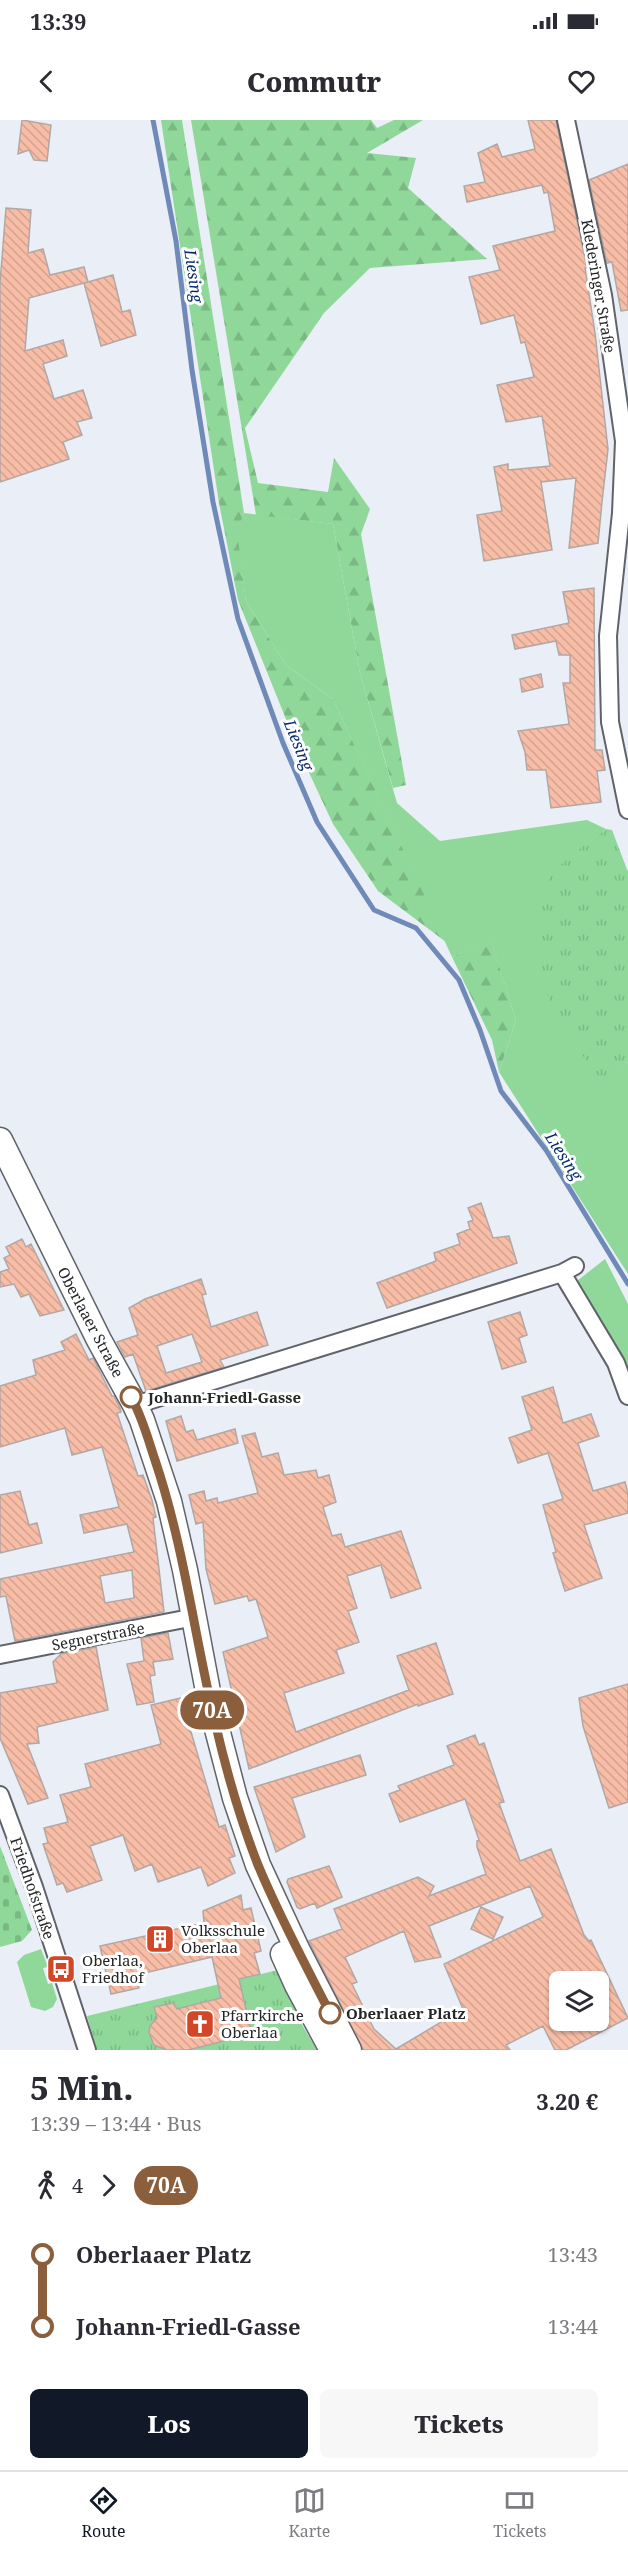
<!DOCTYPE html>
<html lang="de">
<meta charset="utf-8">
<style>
:root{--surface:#fff;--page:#f7f7f7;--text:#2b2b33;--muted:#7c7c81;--line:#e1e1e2;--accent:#111827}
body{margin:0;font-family:"Noto Serif",serif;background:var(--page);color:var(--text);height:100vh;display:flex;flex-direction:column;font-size:22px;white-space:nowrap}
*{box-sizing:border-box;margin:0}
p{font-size:20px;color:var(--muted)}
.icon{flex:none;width:33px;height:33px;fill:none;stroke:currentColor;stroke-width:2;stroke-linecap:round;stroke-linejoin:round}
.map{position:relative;height:1930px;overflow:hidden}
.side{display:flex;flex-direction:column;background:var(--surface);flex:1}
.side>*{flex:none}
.badge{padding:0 12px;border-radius:20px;font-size:21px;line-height:39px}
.buttons{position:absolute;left:549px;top:1851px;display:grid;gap:12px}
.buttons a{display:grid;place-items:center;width:60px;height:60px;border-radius:9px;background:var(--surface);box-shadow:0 2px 4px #0004;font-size:30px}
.map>.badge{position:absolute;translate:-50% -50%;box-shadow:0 0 0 3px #fff}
.legs{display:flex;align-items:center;gap:9px;height:66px;padding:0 30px;font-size:20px}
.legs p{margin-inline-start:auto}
.summary{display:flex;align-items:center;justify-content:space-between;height:102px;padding:0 30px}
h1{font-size:33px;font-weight:800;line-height:45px}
.action{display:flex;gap:12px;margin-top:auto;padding:12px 30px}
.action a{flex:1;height:69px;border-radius:9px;background:var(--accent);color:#fff;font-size:24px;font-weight:800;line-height:69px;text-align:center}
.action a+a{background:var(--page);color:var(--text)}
ul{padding:0 30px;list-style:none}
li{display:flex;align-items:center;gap:21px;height:72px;font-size:22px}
li i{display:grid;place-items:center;width:9px;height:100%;margin:0 8px;background:currentColor}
li i::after{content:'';width:15px;height:15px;margin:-8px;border:4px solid;border-radius:50%;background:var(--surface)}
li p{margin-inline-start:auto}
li:first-child i{background:linear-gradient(#0000 50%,currentColor 0)}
li:last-child i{background:linear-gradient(currentColor 50%,#0000 0)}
.status{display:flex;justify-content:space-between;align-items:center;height:42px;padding:0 30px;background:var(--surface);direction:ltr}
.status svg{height:16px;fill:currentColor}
header{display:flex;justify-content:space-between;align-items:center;height:78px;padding:0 30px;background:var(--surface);font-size:27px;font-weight:800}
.tabs{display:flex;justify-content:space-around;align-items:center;height:84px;border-top:2px solid var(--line);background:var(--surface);font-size:16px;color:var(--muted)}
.tabs a{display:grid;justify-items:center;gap:3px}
.tabs .active{color:var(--accent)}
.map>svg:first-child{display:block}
.grass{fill:#8fd899}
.forest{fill:url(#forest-firs)}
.cemetery{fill:url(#cemetery-stones)}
.park{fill:url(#park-tufts)}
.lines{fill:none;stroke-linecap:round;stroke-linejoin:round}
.stream{stroke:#6f8ab8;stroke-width:5}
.building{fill:url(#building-back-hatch);stroke:#b1a8a5;stroke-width:1.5;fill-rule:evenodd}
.street-casing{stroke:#60646a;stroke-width:20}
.secondary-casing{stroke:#60646a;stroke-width:27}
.street{stroke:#fff;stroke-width:16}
.secondary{stroke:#fff;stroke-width:24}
.line-1-casing{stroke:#fff;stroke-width:14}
.line-1{stroke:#8b5e3c;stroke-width:9}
.stop-1-dot{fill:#fff;stroke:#8b5e3c;stroke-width:3}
.labels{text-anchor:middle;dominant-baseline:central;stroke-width:6;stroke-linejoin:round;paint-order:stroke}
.street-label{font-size:15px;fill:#242628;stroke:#fff}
.stop-label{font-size:15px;font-weight:bold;fill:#242628;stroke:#fff;text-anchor:start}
.poi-label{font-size:15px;fill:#242628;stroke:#fff;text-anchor:start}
.water-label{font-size:16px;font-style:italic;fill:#032b6e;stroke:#fff}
</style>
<div class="status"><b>13:39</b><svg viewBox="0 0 49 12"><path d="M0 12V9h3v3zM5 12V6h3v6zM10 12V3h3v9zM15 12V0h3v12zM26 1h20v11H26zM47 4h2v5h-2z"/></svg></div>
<header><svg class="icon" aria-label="back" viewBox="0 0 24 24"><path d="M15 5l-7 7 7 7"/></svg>Commutr<svg class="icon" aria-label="heart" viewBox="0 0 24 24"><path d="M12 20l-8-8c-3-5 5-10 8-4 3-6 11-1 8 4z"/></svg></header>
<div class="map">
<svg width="628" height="1930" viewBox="0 0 628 1930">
<defs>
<pattern id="forest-firs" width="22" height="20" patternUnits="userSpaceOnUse" patternTransform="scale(1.5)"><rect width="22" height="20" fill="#8fd899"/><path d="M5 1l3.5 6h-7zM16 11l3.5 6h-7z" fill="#7bb984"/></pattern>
<pattern id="cemetery-stones" width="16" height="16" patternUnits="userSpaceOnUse" patternTransform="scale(1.5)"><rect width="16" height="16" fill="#8fd899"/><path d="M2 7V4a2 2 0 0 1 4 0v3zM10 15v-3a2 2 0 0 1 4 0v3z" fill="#7bb984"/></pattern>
<pattern id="park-tufts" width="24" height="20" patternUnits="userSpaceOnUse" patternTransform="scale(1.5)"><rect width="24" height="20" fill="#8fd899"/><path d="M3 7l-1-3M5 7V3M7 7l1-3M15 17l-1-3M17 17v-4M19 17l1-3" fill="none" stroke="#7bb984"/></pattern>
<pattern id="building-back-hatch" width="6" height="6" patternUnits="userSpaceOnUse" patternTransform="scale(1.5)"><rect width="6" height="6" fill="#f8bda6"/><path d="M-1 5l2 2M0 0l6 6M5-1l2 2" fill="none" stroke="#d4a28f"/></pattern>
</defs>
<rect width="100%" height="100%" fill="#eaeef6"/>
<path class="grass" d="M244,393L333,404L360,553L397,683L440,721L587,700L606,709L566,741L549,759L600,958L628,942V1154L499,952L516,901L491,820L452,837L333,579L286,545L246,481L236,411Z
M605,1139L628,1184V1255L577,1161Z
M41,1829L48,1847L43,1848L48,1864L52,1863L57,1879L53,1887L45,1891L31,1887L17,1842L24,1835Z"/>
<path class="forest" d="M161,0H182L244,393L237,411L246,481L286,545L333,579L446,822L378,771L333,704L298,629L238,480L219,383Z
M191,0H371L377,8L394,0H423L367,33L416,38L408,68L487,139L370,148L324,193L245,308L258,363L328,372L334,338L370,389L361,414L406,665L393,668L360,553L333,404L256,395Z
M491,819L516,901L499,952L492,920L452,837Z"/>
<path class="cemetery" d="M0,1726L32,1810L22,1821L0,1827Z"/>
<path class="park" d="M606,709L612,710L628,752V942L601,959C576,930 541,876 537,838C536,824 538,811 540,797C541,784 542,768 550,757C565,738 587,724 606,709Z
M278,1850L301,1903L317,1930H97L87,1896Z"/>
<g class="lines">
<path class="stream" d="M153,0L176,121L192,250L213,382L238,499L283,623L317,702L374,790L416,808L459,860L480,910L501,971L546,1030L628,1164"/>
</g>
<path class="building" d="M22,0L51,5L47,41L34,40L29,30L18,34Z
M528,0H556L587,148H585L595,213L608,329L602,382L598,423L569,428L576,358L541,362L552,430L484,441L477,395L502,391L494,347L508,344V350L550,346L542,296L506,302L497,265L534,257L525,222L521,223L514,195L481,204L469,157L500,150L493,126L555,111L548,72L544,73L542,65L467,82L464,66L485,62L478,33L497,24L502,37L535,29Z
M628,44V190L621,191L612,142L607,143L589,60Z
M6,88L31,90L28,133L43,129L50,155L84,147L88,162L29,178L25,231L63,220L67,236L43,244L54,279L83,270L92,298L77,302L82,315L63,322L69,339L0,362V163Z
M113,155L122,192L130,190L136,215L101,226L84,163Z
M594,468L595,630H602L605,650L597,651L601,682L551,688L546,650H527L525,632L518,611L569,604L563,563H570V535H559L556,521L515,529L512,515L569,503L563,472Z
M541,554L543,567L522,572L520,559Z
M481,1083L493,1118L509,1116L517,1143L387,1188L377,1163L436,1141L434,1133L460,1124L457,1114L470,1109L468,1102L473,1100L468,1088Z
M22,1119L26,1127L31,1124L64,1190L40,1196L29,1174L21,1177L14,1164L0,1167V1152L9,1149L4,1138L10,1135L6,1127Z
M201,1159L206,1174L202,1175L211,1207L257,1192L268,1225L220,1240L224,1247L146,1271L133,1234L125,1237L117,1222L138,1215L129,1188L145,1179ZM192,1214L202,1242L166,1253L157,1226Z
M520,1192L527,1215L519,1218L526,1242L502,1249L488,1202Z
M76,1214L89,1240L93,1238L112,1276H114L120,1288L121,1292L117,1293L138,1356L143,1355L152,1380L156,1397L153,1398L164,1492L15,1521L6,1476L0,1477V1459L134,1432L127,1404L84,1413L80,1395L119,1387L102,1327L72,1335L65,1308L0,1327V1266L36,1255L33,1240L65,1230L61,1222ZM132,1450L134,1478L105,1483L100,1456Z
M553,1267L563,1303L591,1294L599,1316L578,1323L593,1371L625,1362L628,1373V1393L584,1405L602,1458L565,1471L553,1433L556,1432L543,1385L563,1379L548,1333L518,1343L509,1318L532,1310L522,1277Z
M181,1296L186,1312L193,1310L197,1320L235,1309L238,1323L177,1341L166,1301Z
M255,1313L262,1337L278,1333L284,1355L316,1350L318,1358L329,1355L336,1382L323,1387L332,1416L341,1414L345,1427L401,1411L421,1468L391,1478L381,1445L347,1456L357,1488L348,1491L359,1522L336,1530L344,1553L284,1573L296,1612L409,1570L397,1536L436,1523L453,1574L418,1586V1584L249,1649L223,1532L268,1517L256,1479L249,1481L247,1476L215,1484L206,1449L203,1402L196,1404L189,1375L204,1371L206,1381L217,1378L218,1383L258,1373L242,1316Z
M20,1371L29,1405L37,1403L42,1423L0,1433V1375Z
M168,1513L173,1539L153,1542L155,1555L150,1556L154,1582L137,1585L127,1544L144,1541L141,1518Z
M96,1527L108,1590L37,1607L39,1623L27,1624L48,1678L28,1684L0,1618V1573L57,1563L53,1542L61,1534Z
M628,1564V1682L609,1688L583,1606L579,1578Z
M181,1578L219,1707L225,1705L235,1736L229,1738L235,1753L208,1766L201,1747L158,1762L152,1744L135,1751L123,1715L90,1726L102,1760L67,1772L63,1763L57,1765L43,1724L48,1723L44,1708L68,1702L60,1675L91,1667L85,1644L161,1624L151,1585Z
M475,1615L479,1625L484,1623L504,1682L499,1683L520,1741L551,1729L584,1815L589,1821L591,1820L628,1898L566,1930H555L543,1906L506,1925L510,1930H363L309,1821L342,1809L334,1789L418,1757L434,1766L429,1776L486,1754L477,1727V1721L479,1720L465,1679L400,1702L389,1674L400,1670L398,1666L454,1645L447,1626ZM530,1766L543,1797L444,1844L463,1889L396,1929L374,1909L352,1864L357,1862L345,1837L404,1811L415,1842L441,1837L429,1806ZM560,1862H598V1900H560Z
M360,1635L366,1655L292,1678L305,1717L276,1732L254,1667Z
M329,1746L342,1777L317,1788L315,1783L300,1789L297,1787L287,1762L288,1759Z
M241,1775L243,1790L251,1788L261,1831L254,1833L260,1854L239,1859L251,1911L223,1918L224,1921L188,1930H167L154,1925L149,1913L150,1906L157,1898L154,1887L173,1883L177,1889L221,1878L212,1837L136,1855L139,1868L111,1874L100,1826L204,1803L203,1791Z
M481,1787L503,1797L493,1819L471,1809Z"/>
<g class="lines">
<g class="street-casing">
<path id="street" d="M566,0L603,175L624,321L621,393L608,516L610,602L628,690
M562,1153L616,1243L628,1276
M135,1285L562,1153L575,1146
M0,1535L195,1497
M0,1675L34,1767L87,1930"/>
</g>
<g class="secondary-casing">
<path id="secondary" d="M0,1020L99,1220L135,1285L142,1300L169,1381L185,1450L210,1582L235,1678L258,1745L297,1829L349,1930
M283,1834L297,1865L332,1930"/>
</g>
<use href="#street" class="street"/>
<use href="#secondary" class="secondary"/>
</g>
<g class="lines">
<g class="line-1-casing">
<path id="line-1" d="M131,1277C142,1296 148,1319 155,1340C184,1426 194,1514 215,1602C226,1650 240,1699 258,1745C279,1796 305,1844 330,1893"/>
</g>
<use href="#line-1" class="line-1"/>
</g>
<defs>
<g id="building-square" transform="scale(1.5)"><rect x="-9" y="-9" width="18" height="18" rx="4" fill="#d14728" stroke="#fff"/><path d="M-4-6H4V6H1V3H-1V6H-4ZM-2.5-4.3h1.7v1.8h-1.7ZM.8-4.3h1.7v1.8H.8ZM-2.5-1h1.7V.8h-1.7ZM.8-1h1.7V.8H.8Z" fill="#fff"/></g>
<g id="bus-square" transform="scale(1.5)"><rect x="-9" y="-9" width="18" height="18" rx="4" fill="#d14728" stroke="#fff"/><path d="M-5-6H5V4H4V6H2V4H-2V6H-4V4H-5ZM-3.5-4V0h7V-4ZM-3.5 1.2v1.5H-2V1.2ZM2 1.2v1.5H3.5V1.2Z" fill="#fff"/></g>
<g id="church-square" transform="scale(1.5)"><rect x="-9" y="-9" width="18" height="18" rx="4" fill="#d14728" stroke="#fff"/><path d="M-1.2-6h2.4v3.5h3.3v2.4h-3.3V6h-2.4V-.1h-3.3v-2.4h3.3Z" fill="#fff"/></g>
</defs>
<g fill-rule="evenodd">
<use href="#building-square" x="160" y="1819"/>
<use href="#bus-square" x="61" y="1849"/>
<use href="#church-square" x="200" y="1904"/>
</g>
<g class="stop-1-dot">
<circle cx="131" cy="1277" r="10"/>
<circle cx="330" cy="1893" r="10"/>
</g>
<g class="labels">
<g class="street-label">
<text transform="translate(599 166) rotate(80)">Klederinger Straße</text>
<text transform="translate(91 1202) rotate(62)">Oberlaaer Straße</text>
<text transform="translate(98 1516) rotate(-11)">Segnerstraße</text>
<text transform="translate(33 1768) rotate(71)">Friedhofstraße</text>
</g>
<g class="stop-label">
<text x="148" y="1277">Johann-Friedl-Gasse</text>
<text x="346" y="1893">Oberlaaer Platz</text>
</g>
<g class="poi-label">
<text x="181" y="1810">Volksschule<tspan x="181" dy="17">Oberlaa</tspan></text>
<text x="82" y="1840">Oberlaa,<tspan x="82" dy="17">Friedhof</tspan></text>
<text x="221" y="1895">Pfarrkirche<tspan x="221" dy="17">Oberlaa</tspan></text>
</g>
<g class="water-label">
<text transform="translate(194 156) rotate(82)">Liesing</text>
<text transform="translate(299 625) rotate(68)">Liesing</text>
<text transform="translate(564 1036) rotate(57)">Liesing</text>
</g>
</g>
</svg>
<div class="buttons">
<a><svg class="icon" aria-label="layers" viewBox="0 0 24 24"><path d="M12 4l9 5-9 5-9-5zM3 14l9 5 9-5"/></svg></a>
</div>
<b class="badge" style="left:212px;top:1590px;background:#8b5e3c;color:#fff">70A</b>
</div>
<section class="side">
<div class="summary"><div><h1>5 Min.</h1><p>13:39 – 13:44 · Bus</p></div><b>3.20 €</b></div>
<div class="legs"><svg class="icon" aria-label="walk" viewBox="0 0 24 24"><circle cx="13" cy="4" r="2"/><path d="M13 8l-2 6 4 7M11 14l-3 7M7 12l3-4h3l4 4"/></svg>4<svg class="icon" aria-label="forward" viewBox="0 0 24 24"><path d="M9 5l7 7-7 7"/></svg><b class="badge" style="background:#8b5e3c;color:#fff">70A</b></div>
<ul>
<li><i style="color:#8b5e3c"></i><b>Oberlaaer Platz</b><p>13:43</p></li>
<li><i style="color:#8b5e3c"></i><b>Johann-Friedl-Gasse</b><p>13:44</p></li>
</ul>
<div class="action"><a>Los</a><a>Tickets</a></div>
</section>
<nav class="tabs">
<a class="active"><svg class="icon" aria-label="directions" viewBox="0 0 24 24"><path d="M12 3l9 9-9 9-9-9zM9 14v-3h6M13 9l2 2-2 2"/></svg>Route</a>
<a><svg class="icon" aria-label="map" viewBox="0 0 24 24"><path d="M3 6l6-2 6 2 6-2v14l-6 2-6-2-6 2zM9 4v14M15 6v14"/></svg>Karte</a>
<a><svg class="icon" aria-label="tickets" viewBox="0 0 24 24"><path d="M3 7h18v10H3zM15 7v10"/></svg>Tickets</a>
</nav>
